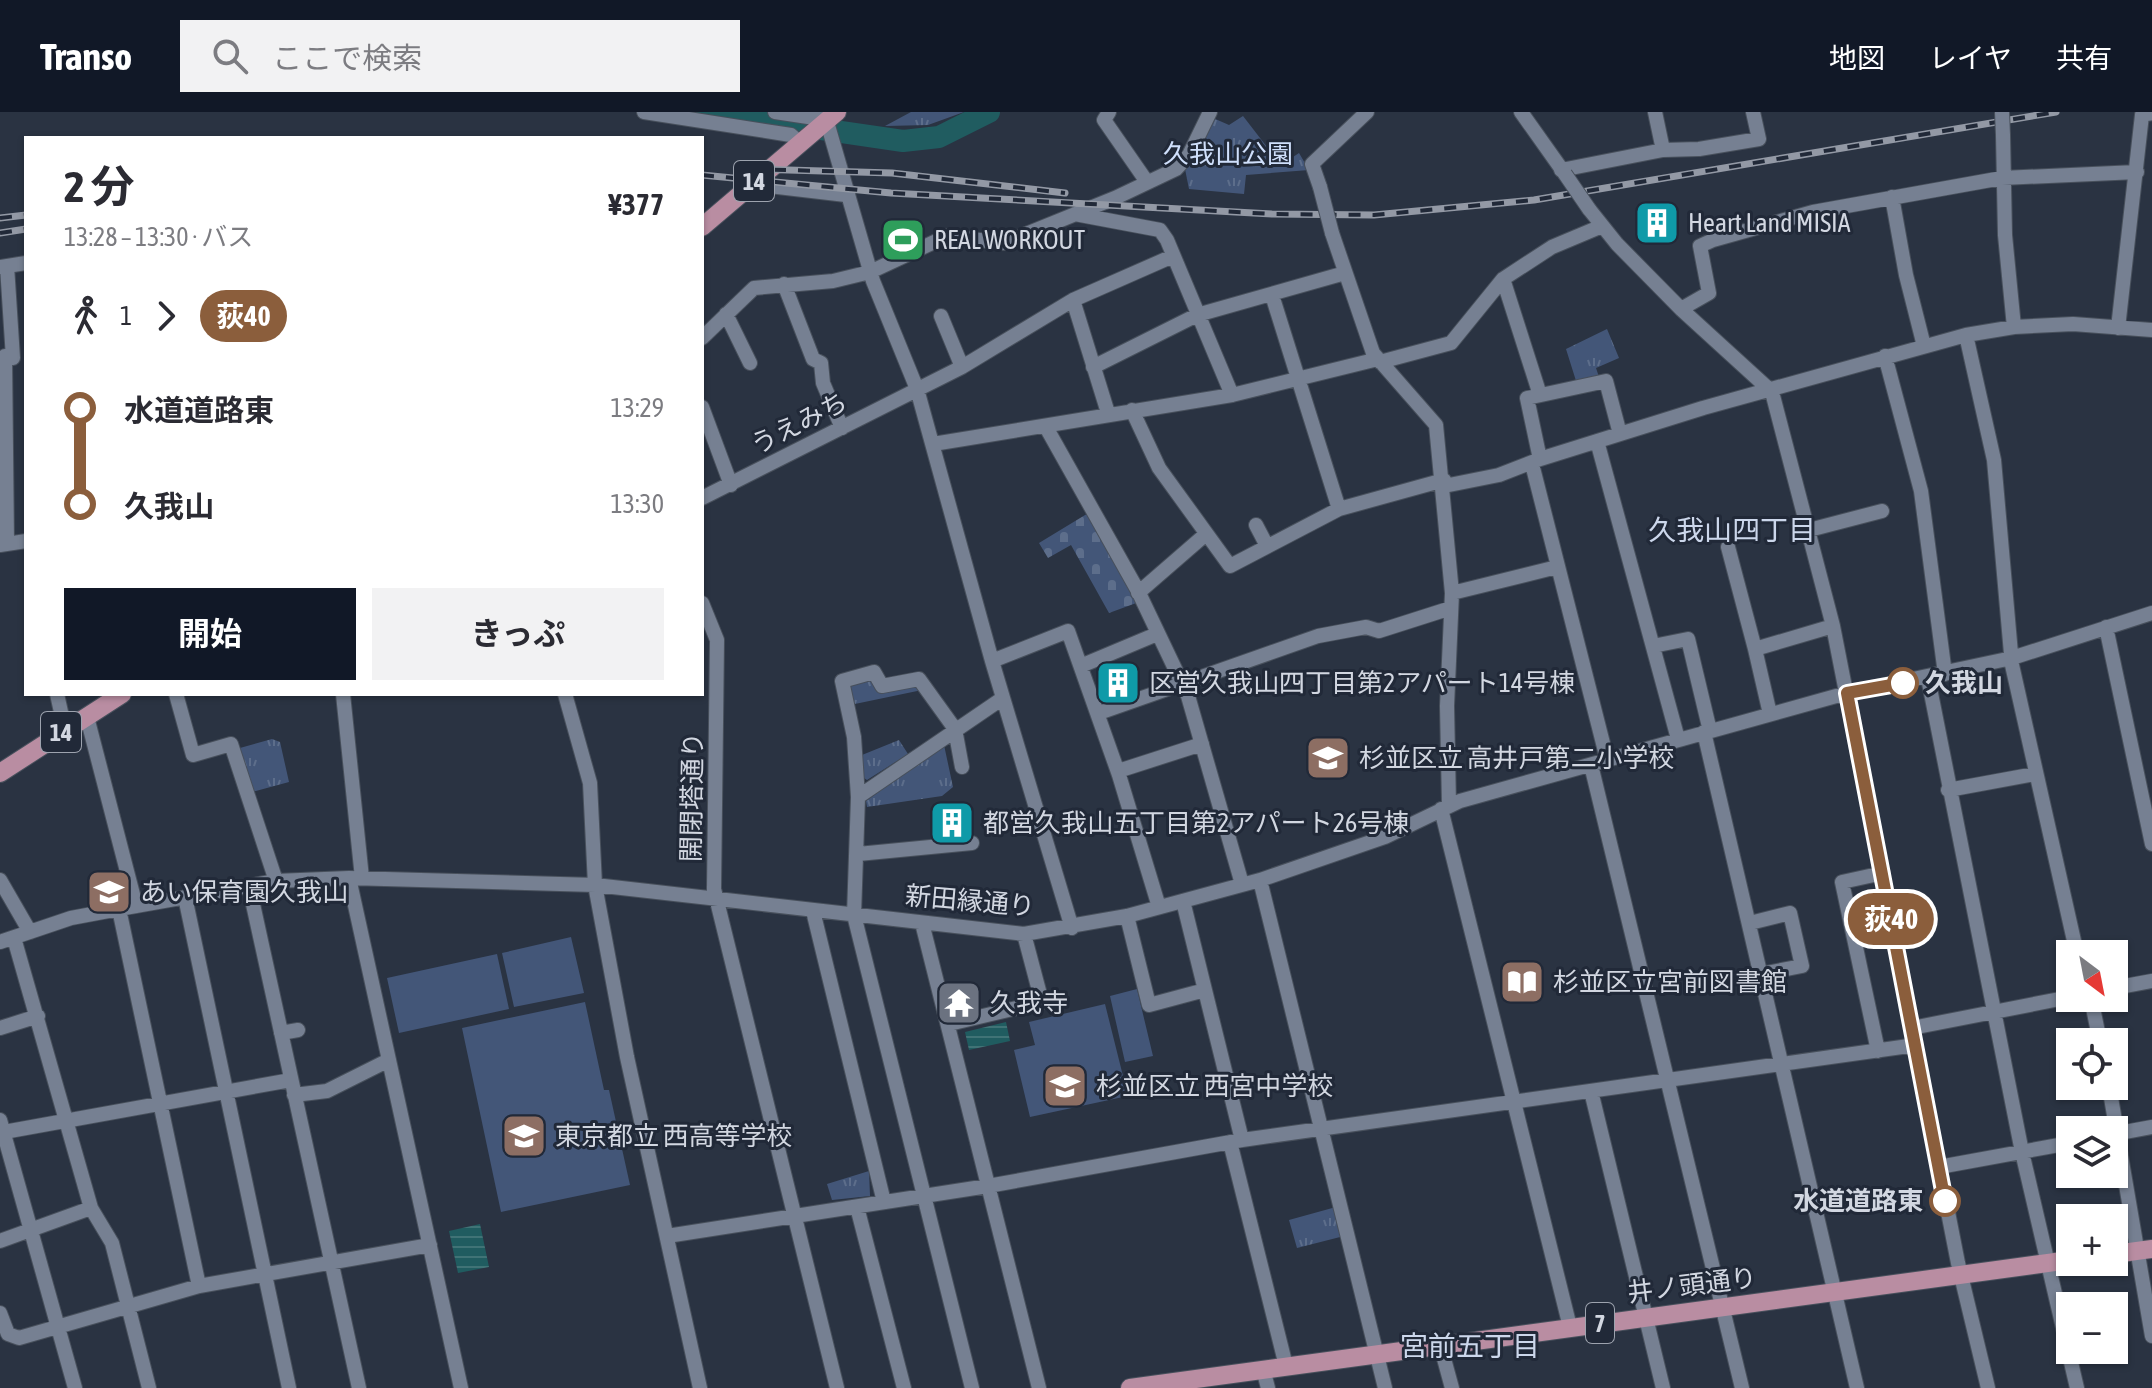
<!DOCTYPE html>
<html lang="ja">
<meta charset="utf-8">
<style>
:root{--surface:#fff;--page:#f2f2f3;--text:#2b2b33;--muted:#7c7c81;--accent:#111827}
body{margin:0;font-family:"Asap Condensed","Noto Sans JP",sans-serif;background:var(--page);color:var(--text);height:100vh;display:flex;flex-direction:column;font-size:30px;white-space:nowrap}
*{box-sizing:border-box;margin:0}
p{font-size:26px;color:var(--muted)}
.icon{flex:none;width:44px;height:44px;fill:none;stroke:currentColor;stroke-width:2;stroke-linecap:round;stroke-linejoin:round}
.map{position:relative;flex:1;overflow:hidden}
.sheet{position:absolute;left:24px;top:24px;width:680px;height:560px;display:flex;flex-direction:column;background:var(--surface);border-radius:0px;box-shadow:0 2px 6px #0004}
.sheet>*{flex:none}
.badge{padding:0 16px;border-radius:26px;font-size:28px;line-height:52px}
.needle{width:52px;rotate:148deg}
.controls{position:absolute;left:2056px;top:828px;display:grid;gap:16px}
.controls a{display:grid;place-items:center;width:72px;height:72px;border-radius:0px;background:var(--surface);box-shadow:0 2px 6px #0004;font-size:40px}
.map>.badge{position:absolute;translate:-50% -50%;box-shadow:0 0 0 4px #fff}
.legs{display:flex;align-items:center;gap:12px;height:88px;padding:0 40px;font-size:26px}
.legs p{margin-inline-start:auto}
.headline{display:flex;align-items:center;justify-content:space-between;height:136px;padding:0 40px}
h1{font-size:44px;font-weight:700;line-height:60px}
.button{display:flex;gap:16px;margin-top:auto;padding:16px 40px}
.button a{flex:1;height:92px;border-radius:0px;background:var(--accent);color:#fff;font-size:32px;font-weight:700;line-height:92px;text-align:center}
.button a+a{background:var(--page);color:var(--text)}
ul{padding:0 40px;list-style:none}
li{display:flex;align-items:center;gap:28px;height:96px;font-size:30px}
li i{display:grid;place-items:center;width:12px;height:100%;margin:0 10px;background:currentColor}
li i::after{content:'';width:20px;height:20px;margin:-10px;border:6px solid;border-radius:50%;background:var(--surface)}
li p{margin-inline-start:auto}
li:first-child i{background:linear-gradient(#0000 50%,currentColor 0)}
li:last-child i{background:linear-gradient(currentColor 50%,#0000 0)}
header{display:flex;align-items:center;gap:48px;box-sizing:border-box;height:112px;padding:0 40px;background:var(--accent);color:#fff}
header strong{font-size:38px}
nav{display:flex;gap:44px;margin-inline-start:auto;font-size:28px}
.search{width:560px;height:72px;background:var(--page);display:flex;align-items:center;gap:20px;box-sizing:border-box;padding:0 28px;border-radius:0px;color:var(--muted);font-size:30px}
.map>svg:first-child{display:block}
.grass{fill:url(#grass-tufts)}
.cemetery{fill:url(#cemetery-stones)}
.pitch{fill:#435678}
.water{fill:url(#water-rules)}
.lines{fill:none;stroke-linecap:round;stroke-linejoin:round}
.river{stroke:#205c60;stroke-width:22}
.minor-casing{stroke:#48505c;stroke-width:16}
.major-casing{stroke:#48505c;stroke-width:20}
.minor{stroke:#768092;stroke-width:14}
.major{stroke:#b98da2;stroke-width:18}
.rail-casing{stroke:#9399a5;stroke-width:7}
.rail{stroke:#212938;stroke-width:4;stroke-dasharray:12;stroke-linecap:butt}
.minor-bridge-casing{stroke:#48505c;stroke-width:16;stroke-linecap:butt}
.minor-bridge{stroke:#768092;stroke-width:14}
.line-1-casing{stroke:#fff;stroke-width:18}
.line-1{stroke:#8b5e3c;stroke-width:12}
.stop-1-dot{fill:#fff;stroke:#8b5e3c;stroke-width:4}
.labels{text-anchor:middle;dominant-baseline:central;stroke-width:6;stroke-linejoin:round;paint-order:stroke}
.shield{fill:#212938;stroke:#9da3ae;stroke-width:2}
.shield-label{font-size:24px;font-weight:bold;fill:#d2d7e1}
.park-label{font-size:26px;fill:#cfdffb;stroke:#212938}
.poi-label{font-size:26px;fill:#d2d7e1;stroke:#212938;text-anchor:start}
.street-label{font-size:26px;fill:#d2d7e1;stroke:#212938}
.stop-label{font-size:26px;font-weight:bold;fill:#d2d7e1;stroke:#212938;text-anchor:start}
.neighbourhood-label{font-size:28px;fill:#ccd7eb;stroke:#212938}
</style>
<header>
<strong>Transo</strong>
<div class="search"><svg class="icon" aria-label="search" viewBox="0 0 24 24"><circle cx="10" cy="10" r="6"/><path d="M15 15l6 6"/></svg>ここで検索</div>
<nav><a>地図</a><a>レイヤ</a><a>共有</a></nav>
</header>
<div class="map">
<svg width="2152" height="1276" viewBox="0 0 2152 1276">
<defs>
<pattern id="grass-tufts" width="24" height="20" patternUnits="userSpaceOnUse" patternTransform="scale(2)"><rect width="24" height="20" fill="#435678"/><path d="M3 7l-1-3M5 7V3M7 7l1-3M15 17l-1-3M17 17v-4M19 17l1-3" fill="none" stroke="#5d6e8b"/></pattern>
<pattern id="cemetery-stones" width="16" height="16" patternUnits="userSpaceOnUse" patternTransform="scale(2)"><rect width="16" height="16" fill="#435678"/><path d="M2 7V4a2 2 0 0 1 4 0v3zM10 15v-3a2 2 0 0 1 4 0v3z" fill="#5d6e8b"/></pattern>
<pattern id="water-rules" width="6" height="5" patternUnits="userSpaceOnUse" patternTransform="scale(2)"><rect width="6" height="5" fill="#205c60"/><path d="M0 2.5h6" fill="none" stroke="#407376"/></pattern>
</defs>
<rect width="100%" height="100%" fill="#2a3342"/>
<path class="grass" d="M911,0H964L928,13L885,14Z
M1243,4L1281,53L1299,41L1309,58L1246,63L1244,82L1189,77L1184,52L1213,6L1229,13Z
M1607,217L1619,246L1596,256L1600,268L1577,272L1566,237Z
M869,567L873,571L915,572L922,578L850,593L847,575L851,570Z
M272,627L280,630L289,670L252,680L240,636Z
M899,628L908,642L867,668L864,666L862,643Z
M944,633L953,675L942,684L867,695L866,689Z
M869,1059L870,1084L832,1088L827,1072Z
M1336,1095L1344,1124L1297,1136L1289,1108Z"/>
<path class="cemetery" d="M1090,400L1139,490L1109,501L1071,433L1048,446L1039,431Z"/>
<path class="pitch" d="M571,825L584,881L514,895L502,841Z
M497,842L509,897L399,921L387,866Z
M1137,877L1153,944L1125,950L1110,884Z
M585,890L604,978H609L630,1073L501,1100L462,916Z
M1105,892L1126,976L1123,985L1030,1005L1014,938L1035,933L1029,910Z"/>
<path class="water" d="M1006,910L1010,929L969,938L965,920Z
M480,1112L489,1155L458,1161L449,1119Z"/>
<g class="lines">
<path class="river" d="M704,0L903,29L939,25L989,0"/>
<g class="minor-casing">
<path id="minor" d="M644,0L791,23L799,30
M775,0L828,8
M1109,0L1104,8L1147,70
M1521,0L1565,62
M1655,0L1663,38
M825,3L873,169L917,277L992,549L1072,816
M2003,23L2005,123L2014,215
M1561,58L1663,38L1699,37L1759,27L1753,0
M751,72L846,83
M1320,75L1312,52L1367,0
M1892,85L1906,163L1924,234
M1589,97L1617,132L1681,197L1772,280L1833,514L1958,1151L1988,1276
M1075,102L1160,118L1167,128L1232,283
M1332,121L1373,241L1436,313L1452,481L1447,594L1449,693
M7,154L13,246
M0,155L26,151
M1503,167L1540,283
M784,172L813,247L821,251L823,271L842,316
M1272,183L1339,397
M1073,188L1108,301
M1681,197L1709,181L1700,134L1713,128L1813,100L2002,66L2137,60
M726,202L750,251
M941,204L962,255
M2118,216L2142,3L2152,1
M1966,223L1994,348L2012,553L2077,842
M702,226L754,176L833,169L870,160L947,124L1004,131L1115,86L1176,57L1189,43L1210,0
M5,244L7,432
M1885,244L1921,379L1945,562
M1380,250L1451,231L1503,167L1552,135L1602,114
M1093,255L1197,203L1345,161
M702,295L731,373
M1132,298L1159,356L1230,454L1339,397L1444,368
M1046,315L1138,479L1188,584L1242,772
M1597,329L1678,627
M933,332L1232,283L1378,247
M1540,347L1527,286L1606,269L1620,322
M1532,352L1607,647
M1444,374L1499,363L1540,347L1703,296L1966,223L2014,215L2073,212L2152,218
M702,386L962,255L1073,188L1173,144
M1256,413L1267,434
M1809,418L1882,399
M0,433L26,429
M1728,435L1755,537
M1138,481L1206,422
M1452,481L1557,455
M702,491L717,528L714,777L837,1276
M2106,515L2152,732
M1653,534L1688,527L1710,619
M992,549L1068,519L1119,663L1159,795
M1083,553L1157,522
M1928,566L2022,1040L2077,1276
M57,582L65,618
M176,582L193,643L231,632L276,769
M343,582L362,766
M565,582L590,671L595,773L627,945L700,1276
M1099,601L1318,524L1366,515L1379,519L1451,496
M1770,602L1755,537L1833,514
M87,605L136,794
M1704,620L1857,1276
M1591,653L1742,1276
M962,655L955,617L919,567L882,574L874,560L842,569L854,625L858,685L854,803L972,1276
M1118,659L1202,632
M1948,678L2035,662
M858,685L1003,586
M1441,697L1570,1215
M858,742L972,731
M349,766L461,1276
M0,768L30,820
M1260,768L1385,1276
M249,774L359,1276
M185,785L289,1276
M1183,789L1242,1028
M119,797L199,1174
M813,799L884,1090
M1127,804L1149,893L1205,878
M922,811L1039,1276
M1750,811L1790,801L1802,854L1761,862
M14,826L91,1096L112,1131L149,1276
M0,830L71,806L119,797L276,769L349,766L595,773L1024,822L1127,804L1260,768L1385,725L1460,689L1847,581L2012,546L2152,501
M2114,876L2152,869
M2091,886L2100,930
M949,912L1042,890L1024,822
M0,916L38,904
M1912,916L2070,885
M281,921L298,918
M1878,939L1842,770L1883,761
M2109,974L2152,1224
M1591,979L1663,1276
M294,983L327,979L389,948
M0,1008L75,1276
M4,1020L291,968
M2114,1022L2152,1015
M1230,1030L1286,1254
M1939,1055L2070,1031
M857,1095L904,1276
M667,1124L988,1074L1242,1028L1916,933
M0,1129L91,1096
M0,1201L8,1222L19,1226L199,1174L430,1133
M1440,1232L1452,1276
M1263,1257L1268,1276"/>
</g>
<g class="major-casing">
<path id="major" d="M702,115L837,0
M0,661L122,582
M2114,1142L2152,1137
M1130,1276L2070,1148"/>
</g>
<use href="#minor" class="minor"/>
<use href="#major" class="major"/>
<g class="rail-casing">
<path id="rail" d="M750,57L892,61L1065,81
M702,63L891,81L1272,102L1374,103L1534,88L2056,0
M0,106L26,103
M0,121L26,117"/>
</g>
<use href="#rail" class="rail"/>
<g class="minor-bridge-casing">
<path id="minor-bridge" d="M2002,0L2003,23
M1565,62L1589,97
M1320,75L1332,121"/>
</g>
<use href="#minor-bridge" class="minor-bridge"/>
</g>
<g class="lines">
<g class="line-1-casing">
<path id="line-1" d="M1903,571L1847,581L1945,1089"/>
</g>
<use href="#line-1" class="line-1"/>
</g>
<defs>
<g id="building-square" transform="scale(2.3)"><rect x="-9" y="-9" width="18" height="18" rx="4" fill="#0f9aa8" stroke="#212938"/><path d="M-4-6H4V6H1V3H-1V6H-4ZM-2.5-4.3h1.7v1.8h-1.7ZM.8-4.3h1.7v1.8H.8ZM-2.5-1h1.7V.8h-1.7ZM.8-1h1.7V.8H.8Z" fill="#fff"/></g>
<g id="stadium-square" transform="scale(2.3)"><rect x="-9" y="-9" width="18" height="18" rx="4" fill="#2e9e5b" stroke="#212938"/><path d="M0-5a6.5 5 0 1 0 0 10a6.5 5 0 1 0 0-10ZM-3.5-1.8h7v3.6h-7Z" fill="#fff"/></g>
<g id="school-square" transform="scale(2.3)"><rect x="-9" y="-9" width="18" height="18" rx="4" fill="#8d6e63" stroke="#212938"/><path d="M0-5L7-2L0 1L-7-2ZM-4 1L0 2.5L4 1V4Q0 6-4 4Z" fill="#fff"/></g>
<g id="library-square" transform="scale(2.3)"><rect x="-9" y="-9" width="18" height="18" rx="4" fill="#8d6e63" stroke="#212938"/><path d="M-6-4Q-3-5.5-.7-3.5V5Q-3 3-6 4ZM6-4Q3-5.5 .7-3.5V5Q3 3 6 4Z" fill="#fff"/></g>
<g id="temple-square" transform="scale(2.3)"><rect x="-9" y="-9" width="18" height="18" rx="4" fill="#6b7280" stroke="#212938"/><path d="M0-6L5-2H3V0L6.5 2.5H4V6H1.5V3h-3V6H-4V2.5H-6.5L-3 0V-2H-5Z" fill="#fff"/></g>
</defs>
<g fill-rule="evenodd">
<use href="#building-square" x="1657" y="111"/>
<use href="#stadium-square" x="903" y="128"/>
<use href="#building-square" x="1118" y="571"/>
<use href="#school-square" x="1328" y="646"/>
<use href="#building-square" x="952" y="711"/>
<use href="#school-square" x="109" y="780"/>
<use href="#library-square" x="1522" y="870"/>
<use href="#temple-square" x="959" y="891"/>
<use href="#school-square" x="1065" y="974"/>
<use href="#school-square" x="524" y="1024"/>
</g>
<g class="stop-1-dot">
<circle cx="1903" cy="571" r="14"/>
<circle cx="1945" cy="1089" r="14"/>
</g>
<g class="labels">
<g class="shield">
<rect x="734" y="49" width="40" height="40" rx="6"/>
<rect x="41" y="600" width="40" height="40" rx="6"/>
<rect x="1586" y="1191" width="28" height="40" rx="6"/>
</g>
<g class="shield-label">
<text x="754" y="69">14</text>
<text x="61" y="620">14</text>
<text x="1600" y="1211">7</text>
</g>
<g class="park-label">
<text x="1228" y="42">久我山公園</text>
</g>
<g class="poi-label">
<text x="1688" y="111">Heart Land MISIA</text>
<text x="934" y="128">REAL WORKOUT</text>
<text x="1149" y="571">区営久我山四丁目第2アパート14号棟</text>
<text x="1359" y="646">杉並区立 高井戸第二小学校</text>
<text x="983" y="711">都営久我山五丁目第2アパート26号棟</text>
<text x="140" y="780">あい保育園久我山</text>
<text x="1553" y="870">杉並区立宮前図書館</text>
<text x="990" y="891">久我寺</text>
<text x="1096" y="974">杉並区立 西宮中学校</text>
<text x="555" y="1024">東京都立 西高等学校</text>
</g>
<g class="street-label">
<text transform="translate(799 311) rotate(-27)">うえみち</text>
<text transform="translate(692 685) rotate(-89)">開閉塔通り</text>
<text transform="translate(970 789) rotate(5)">新田縁通り</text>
<text transform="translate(1692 1173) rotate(-7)">井ノ頭通り</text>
</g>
<g class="stop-label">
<text x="1925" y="571">久我山</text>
<text x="1923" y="1089" text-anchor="end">水道道路東</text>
</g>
<g class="neighbourhood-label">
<text x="1732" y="418">久我山四丁目</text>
<text x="1470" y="1234">宮前五丁目</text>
</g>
</g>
</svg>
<div class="controls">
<a><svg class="needle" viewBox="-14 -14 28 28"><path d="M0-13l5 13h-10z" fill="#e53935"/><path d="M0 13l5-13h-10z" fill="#7c7c81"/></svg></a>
<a><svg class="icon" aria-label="locate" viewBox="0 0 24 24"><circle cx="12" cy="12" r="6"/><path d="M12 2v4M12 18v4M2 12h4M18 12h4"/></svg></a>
<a><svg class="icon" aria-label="layers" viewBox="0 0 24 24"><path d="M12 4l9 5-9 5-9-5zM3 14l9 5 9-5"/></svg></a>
<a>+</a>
<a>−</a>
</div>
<b class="badge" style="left:1891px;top:807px;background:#8b5e3c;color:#fff">荻40</b>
<section class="sheet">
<div class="headline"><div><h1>2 分</h1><p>13:28 – 13:30 · バス</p></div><b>¥377</b></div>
<div class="legs"><svg class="icon" aria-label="walk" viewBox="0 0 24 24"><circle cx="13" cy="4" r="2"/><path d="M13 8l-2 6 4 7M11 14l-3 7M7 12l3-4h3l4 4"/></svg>1<svg class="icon" aria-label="forward" viewBox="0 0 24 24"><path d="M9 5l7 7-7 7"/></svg><b class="badge" style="background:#8b5e3c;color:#fff">荻40</b></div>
<ul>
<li><i style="color:#8b5e3c"></i><b>水道道路東</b><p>13:29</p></li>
<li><i style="color:#8b5e3c"></i><b>久我山</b><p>13:30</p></li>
</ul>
<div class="button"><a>開始</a><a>きっぷ</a></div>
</section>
</div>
